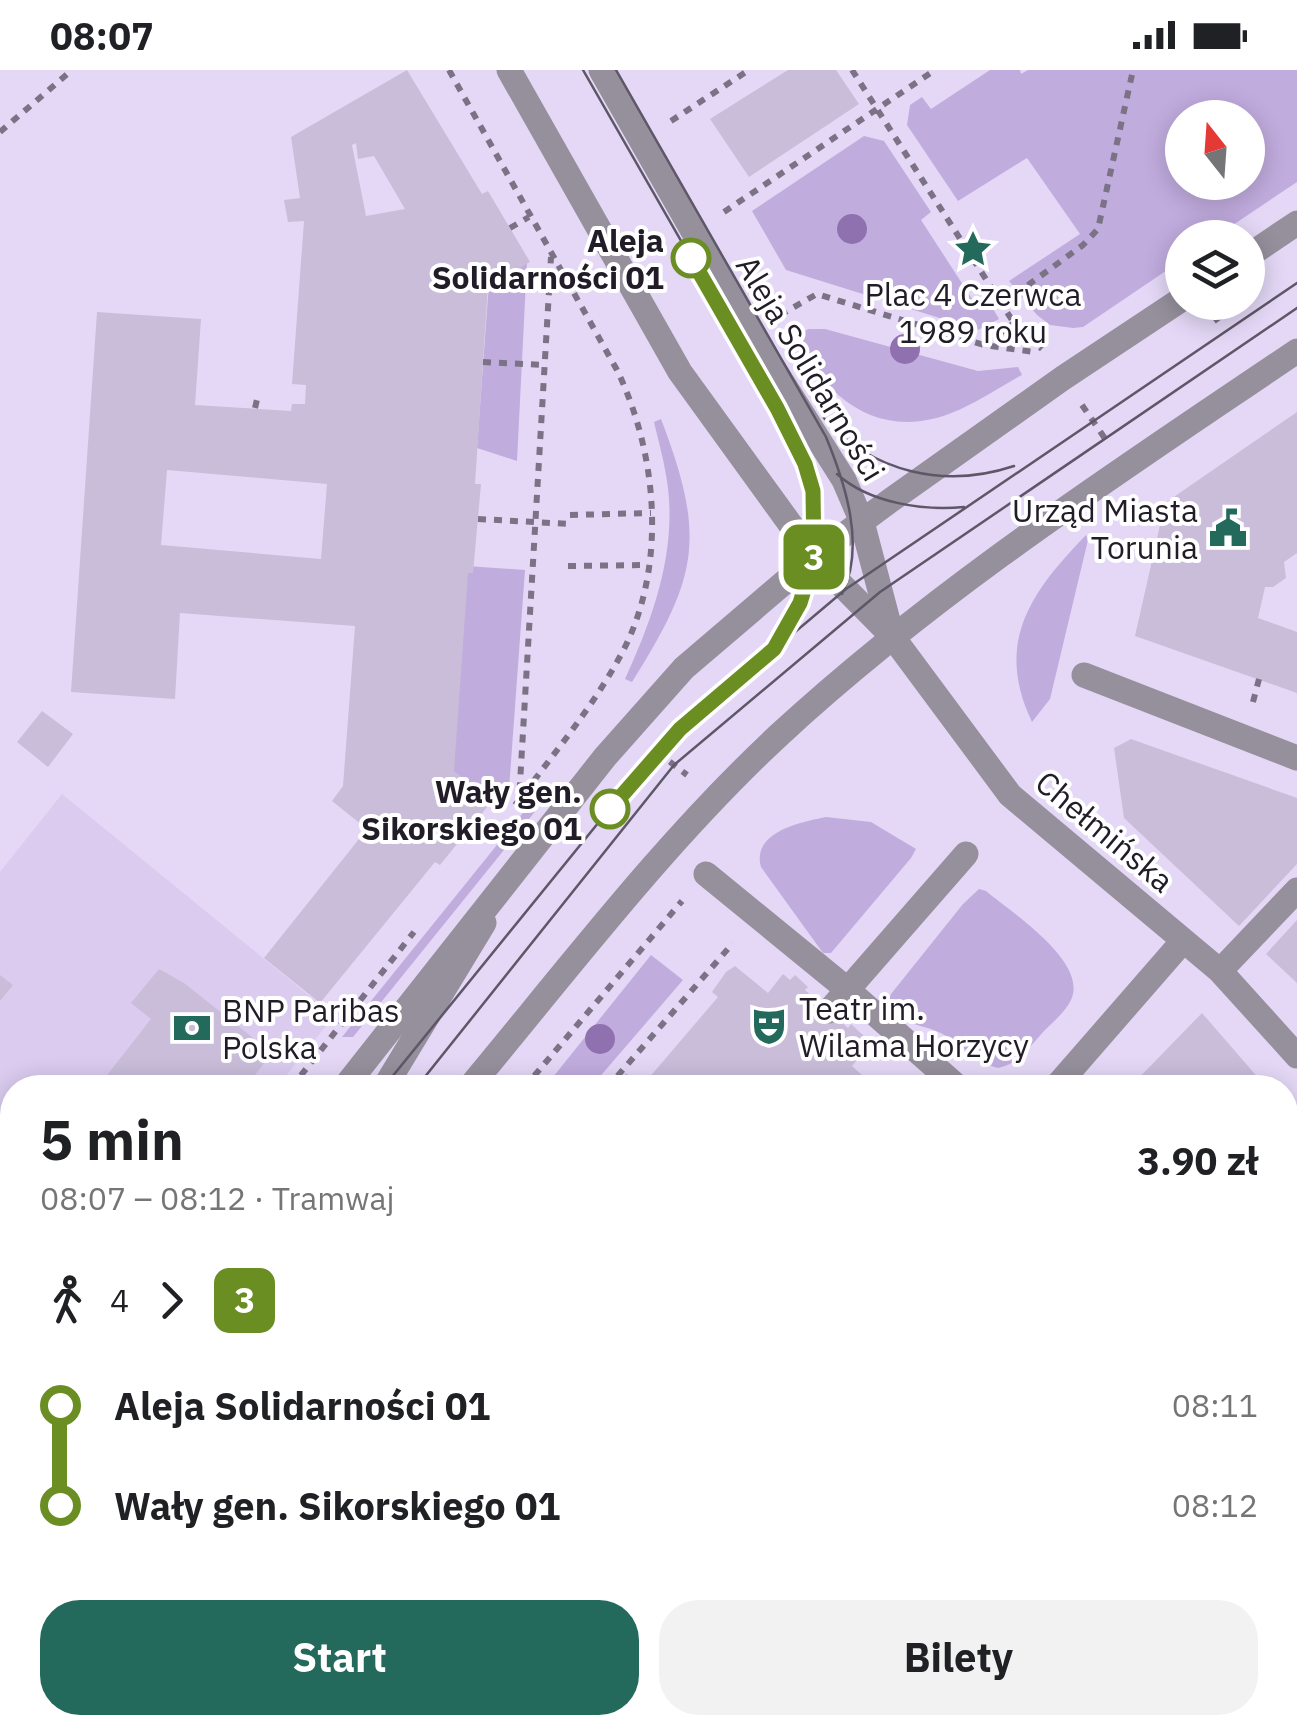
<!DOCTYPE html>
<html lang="pl">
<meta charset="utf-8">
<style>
:root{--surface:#fff;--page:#f2f2f2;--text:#202124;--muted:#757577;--accent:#23695c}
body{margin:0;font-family:"IBM Plex Sans",sans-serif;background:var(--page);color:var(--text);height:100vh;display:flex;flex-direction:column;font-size:38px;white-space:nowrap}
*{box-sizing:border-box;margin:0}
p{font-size:32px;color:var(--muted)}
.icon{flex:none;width:55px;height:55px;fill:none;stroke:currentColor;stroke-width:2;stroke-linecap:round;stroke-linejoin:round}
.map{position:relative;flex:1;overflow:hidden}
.side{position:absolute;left:0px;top:1005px;width:1298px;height:660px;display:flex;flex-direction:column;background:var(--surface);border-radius:40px 40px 0 0;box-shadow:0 5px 25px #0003}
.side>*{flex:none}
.badge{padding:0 20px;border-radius:15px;font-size:35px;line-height:65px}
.needle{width:65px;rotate:343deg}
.fabs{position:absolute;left:1165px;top:30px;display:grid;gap:20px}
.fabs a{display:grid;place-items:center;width:100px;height:100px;border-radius:50%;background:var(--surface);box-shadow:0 5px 25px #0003;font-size:50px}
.map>.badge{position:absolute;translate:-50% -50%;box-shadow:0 0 0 5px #fff}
.legs{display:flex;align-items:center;gap:15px;height:110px;padding:0 40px;font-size:32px}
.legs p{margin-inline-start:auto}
.head{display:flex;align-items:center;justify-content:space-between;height:170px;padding:0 40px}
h1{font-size:55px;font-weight:700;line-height:75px}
.primary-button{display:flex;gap:20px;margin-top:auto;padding:20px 40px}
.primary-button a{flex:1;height:115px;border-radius:40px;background:var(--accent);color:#fff;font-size:40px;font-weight:700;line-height:115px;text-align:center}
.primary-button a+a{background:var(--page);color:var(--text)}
ul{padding:0 40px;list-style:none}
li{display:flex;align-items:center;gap:35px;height:100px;font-size:38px}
li i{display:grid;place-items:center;width:15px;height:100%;margin:0 12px;background:currentColor}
li i::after{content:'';width:25px;height:25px;margin:-12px;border:8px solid;border-radius:50%;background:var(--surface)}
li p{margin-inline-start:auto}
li:first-child i{background:linear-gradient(#0000 50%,currentColor 0)}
li:last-child i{background:linear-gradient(currentColor 50%,#0000 0)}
.status{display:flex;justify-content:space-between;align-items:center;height:70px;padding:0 50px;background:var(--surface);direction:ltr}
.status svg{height:28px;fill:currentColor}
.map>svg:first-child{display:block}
.built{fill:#dacbef}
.green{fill:#c1acde;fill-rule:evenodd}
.building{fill:#c9bdda;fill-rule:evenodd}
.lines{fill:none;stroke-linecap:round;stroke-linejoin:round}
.path{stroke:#7b7286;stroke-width:6;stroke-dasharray:8 8;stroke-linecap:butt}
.service{stroke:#95909c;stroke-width:25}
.pedestrian{stroke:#95909c;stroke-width:25}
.minor{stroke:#95909c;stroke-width:25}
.tertiary{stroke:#95909c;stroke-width:25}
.tram{stroke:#5e5768;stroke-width:2.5}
.tree{fill:#9071b0}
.line-1-casing{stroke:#fff;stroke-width:22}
.line-1{stroke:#6b8e23;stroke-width:15}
.stop-1-dot{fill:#fff;stroke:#6b8e23;stroke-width:5}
.labels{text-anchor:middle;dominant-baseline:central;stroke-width:8;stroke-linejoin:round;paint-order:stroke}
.stop-label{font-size:32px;font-weight:bold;fill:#211c27;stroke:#fff;text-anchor:end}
.poi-label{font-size:32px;fill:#211c27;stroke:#fff;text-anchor:start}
.street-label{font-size:32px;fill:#211c27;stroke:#fff}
</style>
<div class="status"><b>08:07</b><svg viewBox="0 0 49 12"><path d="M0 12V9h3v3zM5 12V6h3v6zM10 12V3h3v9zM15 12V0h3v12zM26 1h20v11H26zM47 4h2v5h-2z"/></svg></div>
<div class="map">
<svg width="1297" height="1665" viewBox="0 0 1297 1665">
<rect width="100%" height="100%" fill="#e4d8f6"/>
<path class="built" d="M62,724L334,946L277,1017L12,1018V1294L0,1284V802Z
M1285,1521L1297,1533V1649L1279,1665H1199L1187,1653L1285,1652Z
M15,1652L398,1653L385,1665H5Z"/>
<path class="green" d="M990,0H1020L1021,4L1028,0H1297V112L1215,167L1182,168V190L1083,257L1073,258L1050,255L1037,245L1009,211L1080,164L1027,88L958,131L907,55L910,35L922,27L931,39ZM1182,48H1248V112H1182Z
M864,66L884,71L931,142L921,150L978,238L989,232L999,249L978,260L786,200L752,141Z
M527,191L517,391L477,378L489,213Z
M809,259H825L978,301L1018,297L1022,305C994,320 964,342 932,349C866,364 822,319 792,265Z
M661,349C706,467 699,506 632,612L625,609C654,546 679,476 666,405C663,387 658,369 654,352Z
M1086,465L1088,470L1050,629L1032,652C994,572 1031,522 1086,465Z
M467,496L525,500L509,719L494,735L452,702Z
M547,713L554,718L353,967H342Z
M826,747L871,752L916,779L911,788L831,883H823L761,797C751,762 801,752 826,747Z
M979,819L986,821C1011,842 1081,887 1073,924C1070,938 1055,950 1045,960C1031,975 1019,994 998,998C974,993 959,970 936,961C919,954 898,953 886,938L891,924L963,834Z
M651,885L683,910L591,1017H545Z"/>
<path class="building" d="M407,0L482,124L488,121L530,192L488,216L475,414H481L473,503H468L454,701L492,731L440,795L435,792L320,933L264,888L367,759L332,731L343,716L355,556L180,543L175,629L71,622L97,242L201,249L195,335L291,341L292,334H305L306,315L292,314L304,151L288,152L284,130L300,128L291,67ZM356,73L358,89L374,86L405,139L366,146L352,75ZM167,400L327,414L321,489L161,475Z
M788,0H836L859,34L749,107L710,49Z
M1297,342V483L1284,492L1286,508L1273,517H1265L1258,548L1297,562V623L1135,566L1165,433Z
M42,641L73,664L48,697L17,672Z
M1131,669L1297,728V794L1239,856L1124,748L1114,678Z
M1297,850V913L1266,884Z
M735,896L768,923L783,904L790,910L795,905L808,917L805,920L848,958L851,954L864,966L860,971L867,978L852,996L876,1018H613L626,1003L642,1016L718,927L712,922L726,902Z
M159,899L184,913L272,983L245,1018H97L151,949L131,933Z
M0,905L13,915L0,931Z
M1202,943L1267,1018H1129Z
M1285,1037L1297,1051V1235L1285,1243Z
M12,1125V1245L0,1235V1141Z
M1297,1328V1470L1285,1455V1335Z
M1297,1552V1649L1285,1636V1563Z
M26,1652H128L118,1665H16Z
M836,1652H991V1661L990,1665H839Z
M1015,1652H1110L1121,1665H1025Z
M1135,1652H1194L1190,1656L1199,1665H1140Z"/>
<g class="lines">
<path class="path" d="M449,0L617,300C657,383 667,492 625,577C599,628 563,672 529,717
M852,0L1014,253L1042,279
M671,51L749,0
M0,62L72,0
M724,142L935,0
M510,158L529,147
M1002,234L1083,175L1098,159L1133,0
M780,245L817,224L984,275L1034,282
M1214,251L1240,232
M984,275L1014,253
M483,292L544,295
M1082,335L1106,370
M255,338L258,325
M570,445L651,443
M478,449L570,454
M568,496L647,495
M1253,632L1259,609
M657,682L687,705
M515,735L519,730L551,187
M291,1018L414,862
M524,1018L682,831
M607,1018L733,873
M0,1376L12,1360
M169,1652L189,1665
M272,1652L286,1665
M335,1652V1665
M802,1652L807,1665
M811,1652L816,1665
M0,1659L12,1644
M145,1665L156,1652
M232,1665L242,1652
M721,1665C741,1652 754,1655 775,1665
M820,1665L829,1662L827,1652"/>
<path class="service" d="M601,0L750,261L844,410L862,452L892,566
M384,1018L484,853
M0,1516L12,1501"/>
<path class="pedestrian" d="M706,804L848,920L959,1018
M829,941L966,784"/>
<path class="minor" d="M892,566L1010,725L1220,901L1297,986
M1084,605L1297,688
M1220,901L1297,820
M1055,1018L1183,871
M1285,1285L1297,1277
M479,1665L489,1652
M554,1665L581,1652"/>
<path class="tertiary" d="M509,0L680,302L814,487L892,566
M1248,186L1297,153
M344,1018L605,687L684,598L814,487L891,430L1063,308L1182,229
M469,1018C569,898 665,771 779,665C937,519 1120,401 1297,281
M0,1450L12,1434
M0,1573L12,1557"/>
<path class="tram" d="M583,0L777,338C823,429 834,472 781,566
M616,0L826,367C845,413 866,476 842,524
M824,348C873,403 945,419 1014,396
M837,404C869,433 923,441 964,437
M383,1018L629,715L680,659L846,519L1297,213
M416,1018L674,695L880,522L1297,238
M0,1496L12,1480
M0,1534L12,1518"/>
</g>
<g class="tree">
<circle cx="852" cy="159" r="15"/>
<circle cx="905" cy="279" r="15"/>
<circle cx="600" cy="969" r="15"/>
</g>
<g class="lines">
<g class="line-1-casing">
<path id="line-1" d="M610,739L680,659L774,579L800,533L814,487L813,421L805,394L777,338L691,188"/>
</g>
<use href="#line-1" class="line-1"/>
</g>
<defs>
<g id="sight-bare" transform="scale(3)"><path d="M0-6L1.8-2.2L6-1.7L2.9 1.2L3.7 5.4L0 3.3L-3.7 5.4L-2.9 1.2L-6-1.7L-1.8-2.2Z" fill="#23695c" stroke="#fff" stroke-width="2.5" paint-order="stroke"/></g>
<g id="civic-bare" transform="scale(3)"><path d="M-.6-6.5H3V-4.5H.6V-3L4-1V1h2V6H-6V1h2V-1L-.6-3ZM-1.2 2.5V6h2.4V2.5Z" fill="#23695c" stroke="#fff" stroke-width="2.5" paint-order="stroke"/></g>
<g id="theatre-bare" transform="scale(3)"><path d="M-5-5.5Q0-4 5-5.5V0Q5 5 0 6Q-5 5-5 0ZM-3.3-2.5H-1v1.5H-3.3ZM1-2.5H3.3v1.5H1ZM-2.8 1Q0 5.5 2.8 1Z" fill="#23695c" stroke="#fff" stroke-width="2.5" paint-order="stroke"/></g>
<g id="bank-bare" transform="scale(3)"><path d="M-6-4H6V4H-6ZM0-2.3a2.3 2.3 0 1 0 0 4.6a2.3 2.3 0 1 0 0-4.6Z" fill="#23695c" stroke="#fff" stroke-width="2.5" paint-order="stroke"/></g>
</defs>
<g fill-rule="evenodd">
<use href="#sight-bare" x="973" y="179"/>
<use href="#civic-bare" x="1228" y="458"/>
<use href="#theatre-bare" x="769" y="956"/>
<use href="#bank-bare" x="192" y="958"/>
</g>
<g class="stop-1-dot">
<circle cx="691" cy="188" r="18"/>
<circle cx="610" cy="739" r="18"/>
</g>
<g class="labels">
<g class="stop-label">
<text x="664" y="170">Aleja<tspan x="664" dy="37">Solidarności 01</tspan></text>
<text x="582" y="721">Wały gen.<tspan x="582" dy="37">Sikorskiego 01</tspan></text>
</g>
<g class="poi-label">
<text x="973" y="224" text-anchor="middle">Plac 4 Czerwca<tspan x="973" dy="37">1989 roku</tspan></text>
<text x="1198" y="440" text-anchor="end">Urząd Miasta<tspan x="1198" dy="37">Torunia</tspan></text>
<text x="799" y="938">Teatr im.<tspan x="799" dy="37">Wilama Horzycy</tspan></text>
<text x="222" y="940">BNP Paribas<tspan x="222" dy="37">Polska</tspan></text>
</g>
<g class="street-label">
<text transform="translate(811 298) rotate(59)">Aleja Solidarności</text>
<text transform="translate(1105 761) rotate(40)">Chełmińska</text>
</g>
</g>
</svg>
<div class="fabs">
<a><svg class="needle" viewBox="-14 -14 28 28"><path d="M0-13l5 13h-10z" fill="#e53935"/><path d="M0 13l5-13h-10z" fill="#757577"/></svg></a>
<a><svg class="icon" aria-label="layers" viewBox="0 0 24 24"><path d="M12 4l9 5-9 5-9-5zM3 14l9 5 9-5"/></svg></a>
</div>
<b class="badge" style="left:814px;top:487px;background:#6b8e23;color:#fff">3</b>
<section class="side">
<div class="head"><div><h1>5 min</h1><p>08:07 – 08:12 · Tramwaj</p></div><b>3.90 zł</b></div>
<div class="legs"><svg class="icon" aria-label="walk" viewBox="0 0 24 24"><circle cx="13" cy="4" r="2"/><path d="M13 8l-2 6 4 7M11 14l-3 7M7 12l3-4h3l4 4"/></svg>4<svg class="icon" aria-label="forward" viewBox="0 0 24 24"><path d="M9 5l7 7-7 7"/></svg><b class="badge" style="background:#6b8e23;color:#fff">3</b></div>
<ul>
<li><i style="color:#6b8e23"></i><b>Aleja Solidarności 01</b><p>08:11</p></li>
<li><i style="color:#6b8e23"></i><b>Wały gen. Sikorskiego 01</b><p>08:12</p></li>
</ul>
<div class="primary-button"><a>Start</a><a>Bilety</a></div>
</section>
</div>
